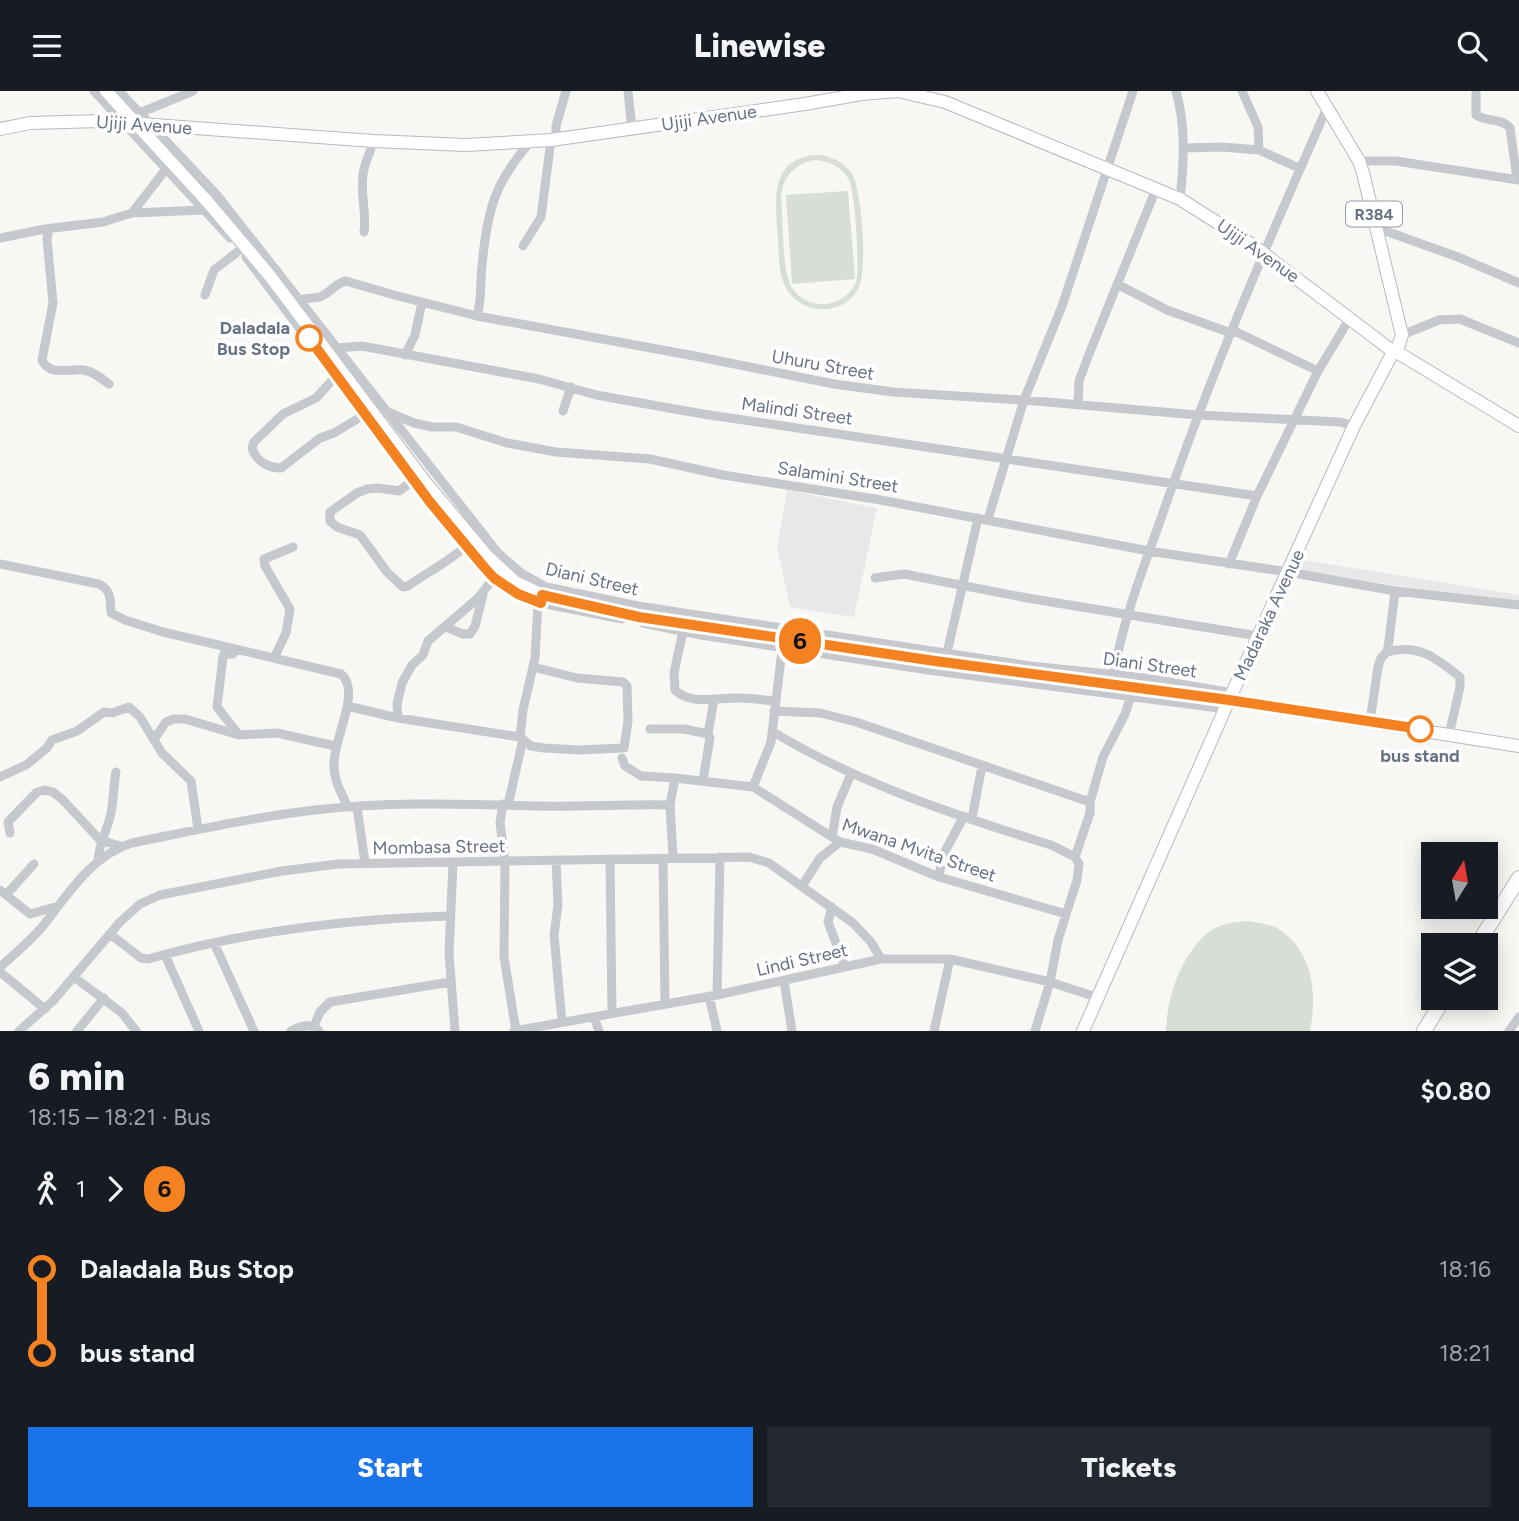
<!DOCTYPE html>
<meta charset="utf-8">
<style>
:root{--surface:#171b24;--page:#242831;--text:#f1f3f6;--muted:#9ea1a6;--accent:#1a73e8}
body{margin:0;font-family:Figtree,sans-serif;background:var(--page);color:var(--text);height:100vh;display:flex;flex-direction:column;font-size:26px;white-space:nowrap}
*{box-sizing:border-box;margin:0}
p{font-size:23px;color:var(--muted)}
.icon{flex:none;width:38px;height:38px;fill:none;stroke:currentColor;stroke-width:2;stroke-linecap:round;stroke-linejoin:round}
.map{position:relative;height:940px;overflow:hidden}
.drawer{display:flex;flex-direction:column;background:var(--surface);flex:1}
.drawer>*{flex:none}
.badge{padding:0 14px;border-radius:23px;font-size:24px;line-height:46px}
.needle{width:46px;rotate:11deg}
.buttons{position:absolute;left:1421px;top:751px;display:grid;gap:14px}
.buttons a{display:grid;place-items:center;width:77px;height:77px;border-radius:0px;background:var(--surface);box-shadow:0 4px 18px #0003;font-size:35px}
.map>.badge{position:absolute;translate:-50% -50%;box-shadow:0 0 0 4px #fff}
.legs{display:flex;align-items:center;gap:10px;height:77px;padding:0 28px;font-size:23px}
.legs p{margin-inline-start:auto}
.overview{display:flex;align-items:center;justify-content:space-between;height:119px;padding:0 28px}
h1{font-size:38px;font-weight:800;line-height:52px}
.cta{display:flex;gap:14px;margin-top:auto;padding:14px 28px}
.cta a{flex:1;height:80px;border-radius:0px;background:var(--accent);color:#fff;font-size:28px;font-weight:800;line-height:80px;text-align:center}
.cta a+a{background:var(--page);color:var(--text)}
ul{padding:0 28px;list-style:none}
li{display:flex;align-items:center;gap:24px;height:84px;font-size:26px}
li i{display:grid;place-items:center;width:10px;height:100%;margin:0 9px;background:currentColor}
li i::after{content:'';width:18px;height:18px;margin:-9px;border:5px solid;border-radius:50%;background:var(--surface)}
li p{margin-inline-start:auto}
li:first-child i{background:linear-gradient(#0000 50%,currentColor 0)}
li:last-child i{background:linear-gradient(currentColor 50%,#0000 0)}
header{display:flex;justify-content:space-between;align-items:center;height:91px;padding:0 28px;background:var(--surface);font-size:32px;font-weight:800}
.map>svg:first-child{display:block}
.built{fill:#e7e8e7}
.garden{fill:#d7ded5;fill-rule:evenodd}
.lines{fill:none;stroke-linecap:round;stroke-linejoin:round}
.major-casing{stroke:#b6b9be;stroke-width:14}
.highway-casing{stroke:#b8babe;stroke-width:16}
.minor{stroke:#c5c8cc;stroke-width:9}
.major{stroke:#fff;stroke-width:12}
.highway{stroke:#fff;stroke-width:14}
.line-1-casing{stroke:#fff;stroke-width:16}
.line-1{stroke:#f58220;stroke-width:10}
.stop-1-dot{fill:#fff;stroke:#f58220;stroke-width:3.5}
.labels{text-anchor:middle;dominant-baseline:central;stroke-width:7;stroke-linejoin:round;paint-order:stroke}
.shield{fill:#fff;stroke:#959ca9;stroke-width:2}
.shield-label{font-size:16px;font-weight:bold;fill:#677284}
.street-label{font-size:18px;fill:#677284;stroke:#fff}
.stop-label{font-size:18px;font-weight:bold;fill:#677284;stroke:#fff;text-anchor:end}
</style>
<header><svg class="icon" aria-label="menu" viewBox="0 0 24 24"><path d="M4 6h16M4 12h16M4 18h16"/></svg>Linewise<svg class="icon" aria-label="search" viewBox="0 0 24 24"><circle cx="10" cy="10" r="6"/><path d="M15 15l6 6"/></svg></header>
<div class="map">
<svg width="1519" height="940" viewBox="0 0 1519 940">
<rect width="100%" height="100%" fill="#f7f7f4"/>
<path class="built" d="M787,399L877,417L854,526L790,516L777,456Z
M1297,468L1519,504V515L1295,478Z"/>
<path class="garden" d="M822,64C834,67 845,72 852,83C862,99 868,182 858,198C842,227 799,224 785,195C778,181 779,163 778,147C775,111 768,63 822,64ZM814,69C829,70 842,75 849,89C855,99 860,180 856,191C851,203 840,211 827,213C811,215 794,206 789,190C782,173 783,125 781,105C783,85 795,73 814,69Z
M848,100L855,188L792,193L786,104Z
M1248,830C1258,832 1272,833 1280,839C1314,862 1317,903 1310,940H1166C1167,904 1183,857 1215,837C1225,832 1237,831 1248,830Z"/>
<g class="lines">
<g class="major-casing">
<path id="major" d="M106,0L207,110L270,185L426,392L488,466L515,491L542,504L639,526L935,570L1229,609L1519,655
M1317,0L1359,70L1363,82L1402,244L1398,256
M0,38L30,32L100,30L373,50L466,54L551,49L805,13L861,3L898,0L945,11L1180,108L1251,153L1391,259
M1400,263L1519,335
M1083,940L1229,609L1354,335L1392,263"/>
</g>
<g class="highway-casing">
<path id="highway" d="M1477,854L1519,787
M1424,940L1445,906"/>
</g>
<path class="minor" d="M94,0L230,147
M119,0L217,104L498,462L521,482L546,496L638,515L1030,575L1139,586L1233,602
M628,0L632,38
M1176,0C1186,35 1184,72 1180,108
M1242,0L1258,36L1259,59
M1476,0V24C1487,31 1502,27 1510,37L1517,88
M137,23L193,0
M556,48V35L566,0
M1184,57L1222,56L1259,59L1299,77
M1359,70H1396L1519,89
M132,122L166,78
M1377,137L1458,166L1519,192
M49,138L47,148L53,212L42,269C50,286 69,277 84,279C94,281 101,287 109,293
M364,141C367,121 360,104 363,84C364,72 371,62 373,50
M0,147L45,138L103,131L132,122L204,119
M523,155L541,126L551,49
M246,166L430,411L494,487L518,503L541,512L622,528
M1117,193L1167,219L1231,242
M205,204L214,179L245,155
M301,209C308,206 313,208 319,206C330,203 335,192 346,190L394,204L477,225L700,266L834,293L893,301L1024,309L1197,324L1340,331L1354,335
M477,225C482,209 480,192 482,175C487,120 494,92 531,50
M1232,239L1318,280
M1402,244L1439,229L1460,228L1519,252
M337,257L362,255L539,288L596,304L703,323L1257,405
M405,264L415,244L422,211
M336,285L316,307L283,323L254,351L252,357C256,370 268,377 281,377L320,347L334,342L364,324
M1078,314L1079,290L1091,258L1156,98
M563,320L571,296
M388,321L414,332L432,336H456L507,352L556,361L650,368L723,384L875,408L1149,460L1288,481L1395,500L1519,514
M414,389L399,400L378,397L367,398L357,402L330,421V430L337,436L360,444L387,481L403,496L408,495C423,484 457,466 466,454
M988,428L1024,309L1062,215L1133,0
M0,473L99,493C112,499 110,510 111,522L125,529L163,541L341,583C362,600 333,648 334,674C334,689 341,702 348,716
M1229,473L1257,405L1318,280L1350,227
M875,487L904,483L1027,507L1258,545
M643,532L701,544L928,579L1226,618
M446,536L463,543H470L475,535L483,504
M683,540L674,582L675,599C691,615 720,606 740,607C751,607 763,609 774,610
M236,558L233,563H224L223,566L217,616L239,644
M1387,561C1419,552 1437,568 1460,586V596L1449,644
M947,562L978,427
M274,567L286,542L290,518L265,475L264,468L293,456
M1114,583C1123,526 1146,471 1165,416C1212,280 1269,148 1327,17
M347,615L398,627L520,646L531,655L544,657L578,659L624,657L628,630L627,595L623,591L577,587L533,576
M774,620L820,622L856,631L1090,711V722L1075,766L1079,773L1077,789L1058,849L1050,891L1035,940
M398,627L397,613L402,592L412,574L423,564L428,550L477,508L494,487
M1370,630L1378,576L1381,567L1387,561L1389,550L1395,500
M650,638H684L708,643L710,647L703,689
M773,641C860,693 954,724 1051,754L1075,766
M708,643L714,608
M520,646L523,619L535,567L538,511
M155,647L166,631L174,628H185L239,644L277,642L335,655
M622,667L625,675L641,685L675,687L753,696L840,751L872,758L939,786L1066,823
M0,686L26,674L47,657L52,649L77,640L104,621L112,622L129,616L140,626L162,662L191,690L198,738
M753,696L771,651L783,551
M1090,711L1103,666L1125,623L1132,602
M503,713L500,732L505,771L504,866L516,940
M508,714L523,648
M357,716L365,772
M972,727L982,675
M10,742L8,731L37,701L45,699L53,701L63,709L100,749L120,755
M832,746L837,716L851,683
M673,766L670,714L675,687
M663,767L665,913
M610,768L612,922
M98,769C99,753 106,742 110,726C114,711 113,696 116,681
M556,769L558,814L554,844L562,931
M453,772L449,862L455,940
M939,786L942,766L964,725
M802,795L820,767L840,751
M0,799L30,823L58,815
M6,804L34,773
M832,816L828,831L845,876
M110,843L141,867L148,868C247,840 348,828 450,825
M214,852L254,940
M165,864L199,940
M0,876C15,863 30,850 43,835C68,803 92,764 132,752C192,740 254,726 315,719C389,710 463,713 537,715C581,716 626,713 670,714
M0,881L45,918
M74,886L122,922L136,940
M784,890L792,940
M717,904L720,766
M709,905L717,940
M594,926L599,940
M314,935L320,921L330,911L450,891
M19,940L53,910L120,831L140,813L160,804L282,780L338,773L749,766L769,772L853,832L871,851L881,868
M77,940L104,907
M291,940C300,935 311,931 319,940
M514,940L717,904L881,868H950L1050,891L1096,906
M934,940L950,868
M1509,940L1519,926"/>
<use href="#major" class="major"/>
<use href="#highway" class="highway"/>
</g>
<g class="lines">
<g class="line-1-casing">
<path id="line-1" d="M309,247L430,411L484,476L494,487L518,503L541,512L542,504L639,526L935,570L1229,609L1420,638"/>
</g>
<use href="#line-1" class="line-1"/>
</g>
<g class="stop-1-dot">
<circle cx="309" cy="247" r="12"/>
<circle cx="1420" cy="638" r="12"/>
</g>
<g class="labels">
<rect class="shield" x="1346" y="110.5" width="56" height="25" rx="5"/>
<g class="shield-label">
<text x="1374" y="123">R384</text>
</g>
<g class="street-label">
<text transform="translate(709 27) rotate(-8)">Ujiji Avenue</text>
<text transform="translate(144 34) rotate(4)">Ujiji Avenue</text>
<text transform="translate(1258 160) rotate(35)">Ujiji Avenue</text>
<text transform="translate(823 274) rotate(10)">Uhuru Street</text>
<text transform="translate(797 320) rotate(8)">Malindi Street</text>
<text transform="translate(838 386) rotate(9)">Salamini Street</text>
<text transform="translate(592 488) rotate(13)">Diani Street</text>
<text transform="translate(1269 524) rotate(-65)">Madaraka Avenue</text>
<text transform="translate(1150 574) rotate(8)">Diani Street</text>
<text transform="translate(439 756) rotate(-1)">Mombasa Street</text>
<text transform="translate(919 759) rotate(19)">Mwana Mvita Street</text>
<text transform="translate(802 869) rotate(-13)">Lindi Street</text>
</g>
<g class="stop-label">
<text x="290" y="237">Daladala<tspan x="290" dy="21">Bus Stop</tspan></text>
<text x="1420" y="665" text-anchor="middle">bus stand</text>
</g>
</g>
</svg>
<div class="buttons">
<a><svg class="needle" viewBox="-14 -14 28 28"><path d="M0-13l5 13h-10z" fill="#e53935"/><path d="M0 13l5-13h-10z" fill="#9ea1a6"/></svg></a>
<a><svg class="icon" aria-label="layers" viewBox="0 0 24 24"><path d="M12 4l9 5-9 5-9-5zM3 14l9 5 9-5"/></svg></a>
</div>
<b class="badge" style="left:800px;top:550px;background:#f58220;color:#111">6</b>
</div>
<section class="drawer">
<div class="overview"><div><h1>6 min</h1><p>18:15 – 18:21 · Bus</p></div><b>$0.80</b></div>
<div class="legs"><svg class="icon" aria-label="walk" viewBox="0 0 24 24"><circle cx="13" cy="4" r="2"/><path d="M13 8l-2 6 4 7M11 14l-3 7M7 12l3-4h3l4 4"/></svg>1<svg class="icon" aria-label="forward" viewBox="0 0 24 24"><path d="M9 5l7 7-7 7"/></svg><b class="badge" style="background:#f58220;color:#111">6</b></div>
<ul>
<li><i style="color:#f58220"></i><b>Daladala Bus Stop</b><p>18:16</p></li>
<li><i style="color:#f58220"></i><b>bus stand</b><p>18:21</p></li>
</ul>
<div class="cta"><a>Start</a><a>Tickets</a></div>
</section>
